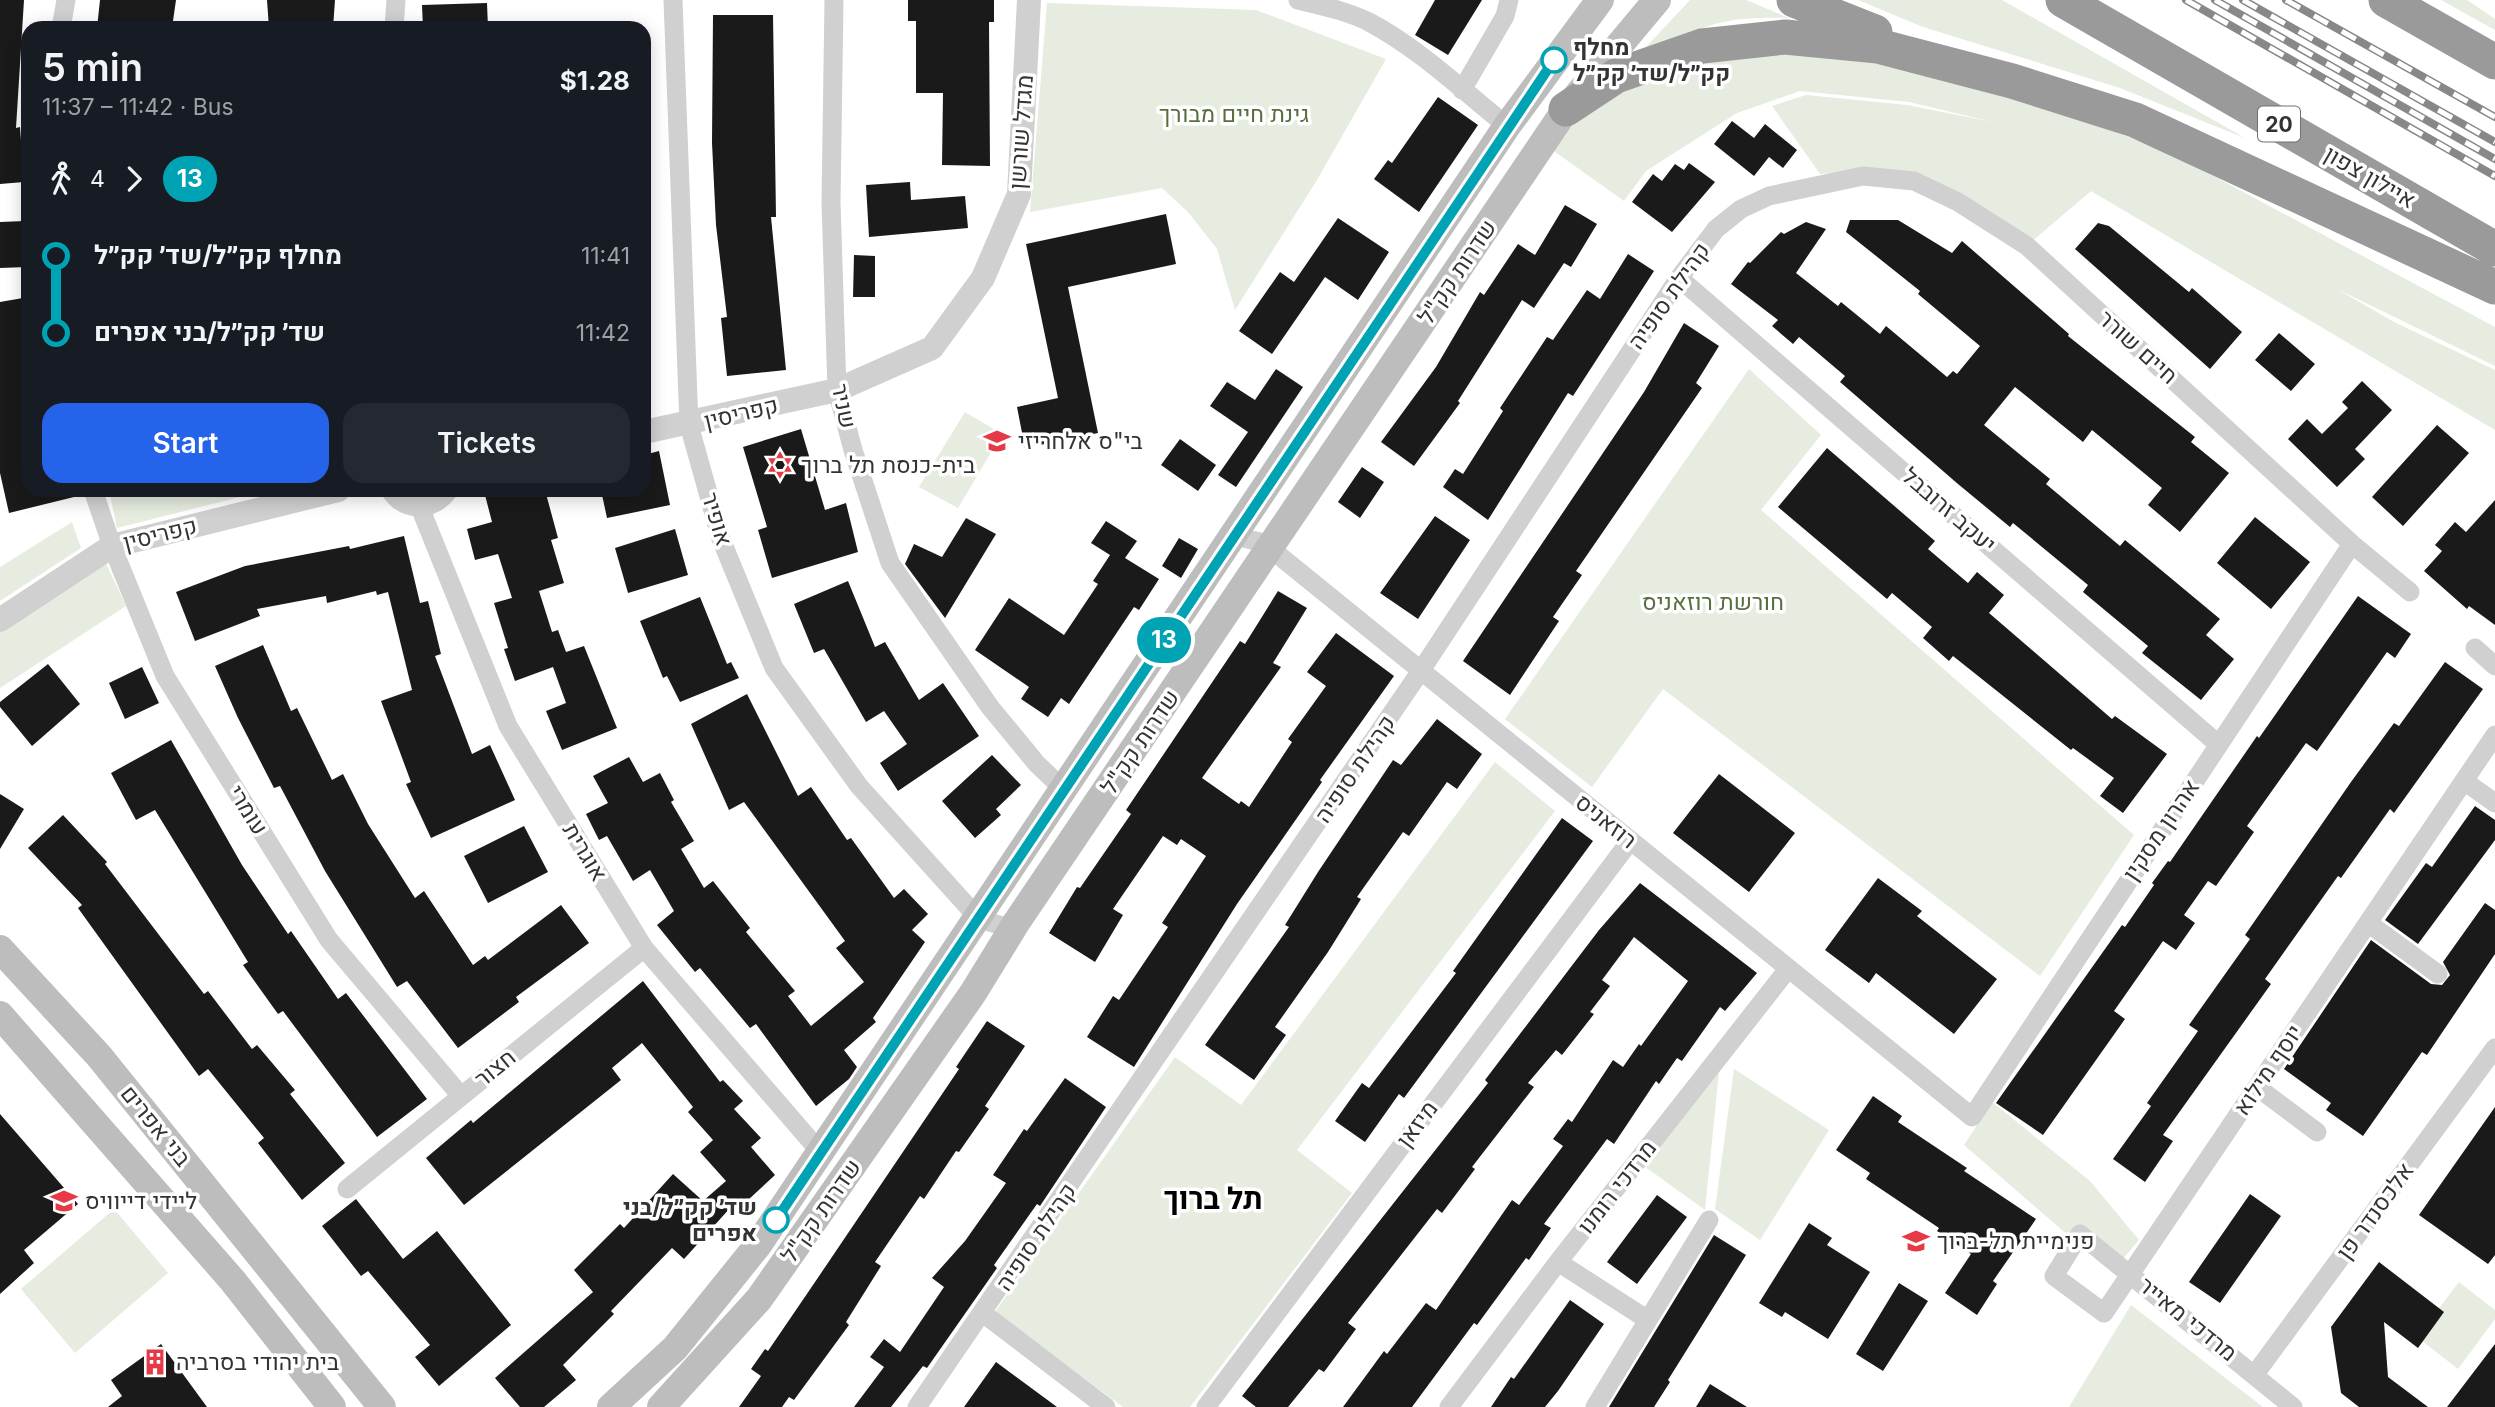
<!DOCTYPE html>
<meta charset="utf-8">
<style>
:root{--surface:#171b24;--page:#242831;--text:#f1f3f6;--muted:#9ea1a6;--accent:#2563eb}
body{margin:0;font-family:Inter,Heebo,sans-serif;background:var(--page);color:var(--text);height:100vh;display:flex;flex-direction:column;font-size:26px;white-space:nowrap}
*{box-sizing:border-box;margin:0}
p{font-size:23px;color:var(--muted)}
.icon{flex:none;width:38px;height:38px;fill:none;stroke:currentColor;stroke-width:2;stroke-linecap:round;stroke-linejoin:round}
.map{position:relative;flex:1;overflow:hidden}
.sheet{position:absolute;left:21px;top:21px;width:630px;height:476px;display:flex;flex-direction:column;background:var(--surface);border-radius:21px;box-shadow:0 4px 18px #0003}
.sheet>*{flex:none}
.badge{padding:0 14px;border-radius:23px;font-size:24px;line-height:46px}
.map>.badge{position:absolute;translate:-50% -50%;box-shadow:0 0 0 4px #fff}
.legs{display:flex;align-items:center;gap:10px;height:77px;padding:0 21px;font-size:23px}
.legs p{margin-inline-start:auto}
.head{display:flex;align-items:center;justify-content:space-between;height:119px;padding:0 21px}
h1{font-size:38px;font-weight:600;line-height:52px}
.cta{display:flex;gap:14px;margin-top:auto;padding:14px 21px}
.cta a{flex:1;height:80px;border-radius:21px;background:var(--accent);color:#fff;font-size:28px;font-weight:600;line-height:80px;text-align:center}
.cta a+a{background:var(--page);color:var(--text)}
ul{padding:0 21px;list-style:none}
li{display:flex;align-items:center;gap:24px;height:77px;font-size:26px}
li i{display:grid;place-items:center;width:10px;height:100%;margin:0 9px;background:currentColor}
li i::after{content:'';width:18px;height:18px;margin:-9px;border:5px solid;border-radius:50%;background:var(--surface)}
li p{margin-inline-start:auto}
li:first-child i{background:linear-gradient(#0000 50%,currentColor 0)}
li:last-child i{background:linear-gradient(currentColor 50%,#0000 0)}
.map>svg:first-child{display:block}
.green{fill:#e6ecdf}
.building{fill:#1a1a1a}
.lines{fill:none;stroke-linecap:round;stroke-linejoin:round}
.minor{stroke:#d0d0d0;stroke-width:19}
.tertiary{stroke:#d0d0d0;stroke-width:24}
.secondary{stroke:#bdbdbd;stroke-width:28}
.motorway{stroke:#9a9a9a;stroke-width:35}
.rail-casing{stroke:#888;stroke-width:8}
.rail{stroke:#fff;stroke-width:5;stroke-dasharray:16;stroke-linecap:butt}
.line-1-casing{stroke:#fff;stroke-width:16}
.line-1{stroke:#00a3b4;stroke-width:10}
.stop-1-dot{fill:#fff;stroke:#00a3b4;stroke-width:3.5}
.labels{text-anchor:middle;dominant-baseline:central;stroke-width:7;stroke-linejoin:round;paint-order:stroke}
.shield{fill:#fff;stroke:#707070;stroke-width:2}
.shield-label{font-size:21px;font-weight:bold;fill:#333}
.stop-label{font-size:23px;font-weight:bold;fill:#333;stroke:#fff;text-anchor:start}
.park-label{font-size:23px;fill:#56703f;stroke:#fff}
.street-label{font-size:23px;fill:#333;stroke:#fff}
.poi-label{font-size:23px;fill:#333;stroke:#fff;text-anchor:start}
.district-label{font-size:30px;font-weight:bold;fill:#000;stroke:#fff}
</style>
<div class="map">
<svg width="2495" height="1407" viewBox="0 0 2495 1407">
<rect width="100%" height="100%" fill="#fff"/>
<path class="green" d="M1690,0H1746L1789,18C1729,17 1710,21 1658,50L1647,46Z
M1858,0H2002L2245,138L2120,88L1923,27Z
M2441,0H2467L2495,19V30Z
M1047,3L1256,10L1386,59L1317,180L1235,310L1217,249L1188,212L1162,188L1030,212Z
M1786,48L1935,73L1992,87L2167,151L2495,327V366L2337,289L2394,322L2495,370V430L2091,191L2030,243L1873,169L1820,174L1772,106L1806,95L1907,105L1993,122L1909,102L1800,91L1737,113L1646,171L1624,201L1544,144L1570,114L1690,64Z
M1749,369L1821,435L1761,510L2134,835L2040,976L1663,689L1592,787L1505,719Z
M965,412L1002,434L958,508L919,487Z
M109,490H268L117,528Z
M72,522L81,548L0,601V567Z
M105,561L126,606L0,688V631Z
M1495,762L1555,811L1297,1150L1352,1193L1190,1407H1123L995,1312L1175,1057L1241,1105Z
M1734,1069L1829,1130L1760,1240L1715,1209Z
M1719,1072L1705,1210L1644,1166Z
M1992,1102L2090,1181L2139,1240L2121,1261L2070,1237L1964,1145Z
M114,1209L168,1273L75,1353L21,1289Z
M2459,1282L2495,1310V1319L2458,1369L2417,1337Z
M2131,1305L2263,1407H2069Z"/>
<path class="building" d="M0,0H24L16,128L20,127L24,182L0,184Z
M100,0H176L172,28H97Z
M267,0H335L333,28H269Z
M908,0H994V22H989L990,166L942,165L943,93H916V21H908Z
M1435,0H1482L1448,55L1415,35Z
M487,3L488,28H423L422,5Z
M713,15H773L776,217H771L786,370L727,376L721,318L727,317L716,225L712,143Z
M1438,97L1478,125L1419,212L1374,179L1388,160L1392,163Z
M1732,121L1754,138L1765,124L1797,150L1783,168L1769,157L1754,176L1714,144Z
M1689,163L1715,182L1672,232L1632,202L1653,174L1662,181L1675,164L1684,170Z
M910,182L911,200L965,196L968,228L869,237L866,185Z
M1565,205L1597,224L1571,267L1564,263L1534,308L1522,300L1458,401L1460,403L1414,466L1381,442L1436,367L1480,292L1484,295L1518,244L1535,255Z
M1166,214L1176,264L1068,287L1098,433L1025,448L1017,407L1058,398L1026,244Z
M1338,218L1389,252L1358,300L1325,277L1272,354L1239,331L1280,272L1294,282Z
M1850,220H1898L1952,253L1962,241L2069,334L2068,336L2195,437L2191,442L2229,473L2180,532L2148,505L2162,488L2092,430L2083,442L2015,387L1984,425L2050,479L2046,484L2120,546L2125,540L2220,619L2206,635L2234,659L2201,700L2142,653L2148,646L2083,592L2088,585L2013,523L2010,527L1958,484L1840,382L1845,376L1799,337L1793,344L1772,326L1778,320L1731,284L1748,262L1750,263L1781,232L1784,234L1806,222L1826,229L1796,273L1838,306L1841,302L1880,334L1886,326L1947,377L1953,371L1957,374L1980,346L1918,294L1920,291L1846,232Z
M25,221L27,267L0,268V222Z
M2098,223L2109,226L2189,292L2192,288L2242,332L2210,369L2075,249Z
M1628,254L1654,271L1573,396L1568,393L1488,520L1443,487L1455,469L1463,474L1503,411L1500,408L1547,337L1553,340L1587,290L1600,299Z
M854,255L875,256V297H853Z
M23,298L28,333V490H77L78,496L9,513L0,473V302Z
M1684,323L1719,346L1696,383L1702,388L1576,571L1582,575L1553,617L1559,621L1510,695L1463,661L1644,392Z
M2279,333L2315,364L2291,391L2255,360Z
M1276,369L1303,387L1236,487L1218,475L1248,432L1210,406L1227,382L1255,400Z
M2362,381L2392,410L2355,449L2365,459L2337,487L2288,439L2307,419L2322,434L2348,408L2342,402Z
M2437,425L2469,453L2403,526L2372,497Z
M801,429L825,510L846,503L858,552L772,578L758,530L767,527L743,447Z
M1180,439L1216,465L1198,491L1161,465Z
M1827,448L1935,541L1928,549L1968,583L1977,572L2004,595L1989,613L2112,719L2115,716L2167,754L2123,813L2100,796L2114,778L2073,748L2071,750L1953,656L1949,661L1923,638L1932,627L1892,593L1887,599L1778,507Z
M659,451L670,505L607,518L601,490H644V455Z
M1362,467L1384,482L1360,518L1338,502Z
M505,490H545L558,538L551,540L564,583L539,591L552,632L558,630L566,652L584,646L617,728L562,750L546,711L566,703L553,667L515,681L504,649L508,648L494,603L512,598L498,554L475,560L467,529L492,522L485,495Z
M2495,500V625L2469,606L2467,609L2424,571L2442,551L2435,545L2455,522L2466,532Z
M1435,516L1470,540L1418,619L1380,593Z
M2255,517L2310,562L2271,609L2217,563Z
M966,518L996,534L945,618L905,564L914,544L942,557Z
M1106,521L1137,541L1125,558L1159,579L1139,610L1134,607L1069,704L1061,698L1048,717L1021,699L1029,687L975,650L1009,598L1064,635L1098,584L1093,581L1110,555L1091,543Z
M675,529L688,575L628,593L615,548Z
M404,536L420,603L428,601L441,654L435,656L472,754L490,745L515,800L431,838L406,784L411,782L381,701L412,690L388,592L377,595L376,591L327,603L326,596L257,609L260,616L195,641L176,592L245,566L349,546L350,549Z
M1179,538L1198,549L1181,578L1162,566Z
M848,581L875,647L885,642L919,700L943,683L979,736L898,791L880,763L907,744L884,711L866,722L824,649L814,653L794,604Z
M1278,591L1307,608L1273,663L1281,667L1202,778L1239,804L1241,801L1249,807L1292,742L1288,739L1326,686L1307,672L1336,633L1394,676L1320,780L1322,782L1237,904L1134,1067L1087,1037L1113,996L1119,1000L1168,927L1162,923L1206,856L1181,839L1177,845L1163,836L1113,909L1123,915L1095,962L1049,933L1077,887L1080,888L1131,814L1126,810L1240,641L1245,644Z
M2358,596L2411,634L2395,658L2387,652L2317,751L2306,743L2247,826L2254,832L2216,886L2208,881L2184,915L2195,923L2176,950L2163,941L2114,1011L2125,1019L2043,1135L1996,1103L2122,925L2125,927L2154,885L2152,883L2168,861L2170,862L2257,736L2259,738Z
M700,597L727,664L731,662L739,678L680,702L667,676L663,678L640,621Z
M263,645L291,711L297,708L332,780L343,774L368,824L415,898L424,891L473,965L485,956L488,960L561,905L589,943L516,997L519,1002L458,1048L407,981L397,987L325,871L280,786L274,788L238,718L215,666Z
M2445,662L2483,689L2394,813L2390,809L2341,878L2338,876L2265,979L2271,984L2163,1135L2173,1141L2145,1182L2113,1159L2151,1106L2147,1103L2198,1031L2189,1025L2250,939L2245,935L2351,782L2394,723L2399,726Z
M48,664L80,704L32,746L0,707V702Z
M142,667L159,703L125,719L109,683Z
M747,694L798,796L811,787L847,840L851,838L894,898L904,889L928,914L912,930L925,942L873,1018L876,1022L844,1050L857,1067L849,1079L816,1106L756,1024L750,1028L700,968L695,972L657,925L674,911L650,870L633,881L607,836L599,840L586,814L608,803L593,776L629,757L643,782L660,773L674,800L671,802L694,841L681,849L704,888L713,881L750,928L746,932L795,991L788,996L811,1026L864,982L836,948L845,941L744,802L729,810L691,724Z
M1437,719L1482,754L1457,789L1447,782L1409,836L1403,832L1357,897L1361,899L1328,952L1275,1027L1286,1035L1254,1080L1205,1045L1289,927L1285,925L1318,872L1393,760L1401,765Z
M171,740L242,865L288,934L291,931L338,999L346,993L427,1099L377,1137L283,1011L278,1014L243,965L248,962L155,810L136,820L111,773Z
M992,755L1021,785L996,809L1001,815L975,838L942,801Z
M1719,774L1795,833L1749,892L1673,833Z
M0,794L24,809L0,849Z
M2475,806L2495,820V840L2418,944L2385,920L2426,863L2432,867Z
M63,815L107,862L105,864L204,994L208,991L252,1049L257,1045L295,1090L290,1094L345,1163L302,1200L258,1143L264,1138L208,1069L199,1076L78,908L82,905L28,848Z
M1562,818L1593,841L1404,1098L1399,1094L1365,1142L1335,1121L1362,1083L1369,1088L1456,973L1453,971Z
M524,826L548,872L488,903L464,856Z
M1878,878L1922,911L1917,916L1997,979L1954,1034L1876,973L1869,983L1825,950Z
M1640,883L1757,973L1725,1011L1720,1007L1682,1061L1677,1058L1659,1084L1656,1081L1614,1144L1607,1139L1544,1224L1551,1228L1529,1260L1526,1258L1477,1325L1474,1323L1412,1407H1343L1384,1351L1387,1354L1426,1303L1436,1310L1512,1200L1519,1205L1563,1146L1553,1139L1568,1119L1572,1122L1613,1060L1623,1067L1639,1044L1641,1046L1688,981L1634,937L1602,980L1610,986L1590,1012L1594,1014L1562,1055L1556,1050L1528,1083L1534,1087L1472,1167L1475,1169L1442,1213L1437,1209L1348,1323L1356,1329L1324,1372L1319,1369L1288,1407H1256L1242,1396L1488,1083L1485,1080L1599,930Z
M2485,903L2495,910V954L2427,1055L2422,1052L2363,1136L2326,1110L2331,1103L2284,1069L2371,940L2431,984L2442,985L2450,975L2443,962Z
M643,981L720,1082L723,1080L743,1101L734,1109L761,1138L751,1147L775,1175L735,1212L731,1207L684,1259L672,1248L611,1311L614,1314L563,1365L576,1380L544,1407H520L495,1378L593,1292L574,1270L620,1224L624,1228L673,1174L703,1201L726,1181L700,1152L713,1140L688,1112L693,1107L642,1043L612,1068L621,1080L464,1205L426,1158L471,1120L473,1123Z
M987,1021L1025,1046L985,1106L989,1109L959,1152L956,1151L924,1199L920,1196L875,1262L881,1266L846,1322L849,1325L794,1400L789,1397L782,1407H739L761,1376L751,1369L765,1349L768,1351L813,1285L959,1069L956,1067Z
M1065,1078L1106,1107L1040,1206L1037,1204L994,1265L997,1268L927,1368L923,1366L891,1407H854L884,1367L870,1357L884,1339L900,1352L944,1287L932,1278L965,1241L1006,1183L993,1175L1024,1129L1027,1131Z
M1873,1096L1902,1116L1898,1122L1967,1168L1964,1171L2036,1219L1993,1281L1997,1284L1977,1315L1945,1293L1971,1254L1937,1231L1939,1228L1866,1179L1870,1173L1836,1150Z
M2495,1107V1255L2488,1264L2419,1215Z
M0,1114L78,1204L24,1250L34,1263L0,1294Z
M2250,1194L2281,1216L2220,1303L2189,1282Z
M1657,1195L1687,1217L1637,1284L1607,1262Z
M356,1199L403,1259L437,1231L511,1325L439,1386L415,1357L430,1345L368,1271L361,1276L322,1226Z
M1809,1223L1832,1238L1827,1245L1870,1272L1828,1339L1785,1312L1782,1317L1759,1303Z
M1714,1235L1746,1255L1668,1380L1670,1382L1654,1407H1609Z
M2379,1262L2444,1312L2418,1348L2384,1322L2388,1377L2428,1407H2359L2341,1393L2331,1327Z
M1899,1283L1928,1301L1883,1371L1856,1354Z
M1570,1300L1604,1324L1558,1391L1545,1407H1491L1511,1377L1514,1379Z
M161,1344L207,1407H108L122,1396L111,1380Z
M2495,1344V1407H2447Z
M996,1362L1057,1407H964Z
M1710,1384L1747,1407H1696Z"/>
<g class="lines">
<path class="minor" d="M673,0L689,425L721,539L774,668L859,786L979,919L1003,926L1016,923
M834,0L831,202L837,390L853,450L890,563L990,707L1037,764L1063,789
M1298,0C1322,6 1347,11 1369,22C1420,49 1463,91 1507,126
M61,28L66,0
M394,28L396,0
M1462,90L1505,16L1509,0
M1679,278L2218,744
M93,490L112,546L165,676L329,940L461,1096
M419,505L508,726L644,948L822,1154
M1235,536L1260,542L1271,549L1972,1117L2352,544
M2475,648L2495,666
M2464,781L2495,803
M2368,923L2438,974
M2257,1087L2317,1132
M347,1189L644,948
M1558,1262L1648,1320
M984,1314L1106,1407
M2255,1374L2495,1048
M917,1407L1420,672L1679,278L1716,229L1741,209L1769,196L1863,176L1914,181L1958,202L2027,246L2352,544L2410,592
M1206,1407L1630,841
M1449,1407L1558,1262L1788,969
M1595,1407L1709,1220
M2293,1407L2080,1234L2054,1276L2104,1313L2131,1273L2495,735"/>
<path class="tertiary" d="M644,432L837,390L932,348L983,278L1019,194L1029,0
M393,490C407,510 432,508 446,490
M0,620L112,546L338,490"/>
<path class="secondary" d="M0,949L99,1056L382,1407
M0,1015L233,1281L332,1407
M611,1407L675,1348L758,1245L1507,126L1600,0
M661,1407L759,1299L973,993L1016,923L1566,109L1657,0"/>
<path class="motorway" d="M1794,0L1875,32
M2063,0L2495,249
M2386,0L2495,62
M1566,109L1616,76L1702,46L1785,37L1878,46L2012,81L2135,120L2495,287"/>
<g class="rail-casing">
<path id="rail" d="M2186,0L2495,176
M2215,0L2495,159
M2243,0L2495,142
M2286,0L2495,117"/>
</g>
<use href="#rail" class="rail"/>
</g>
<g class="lines">
<g class="line-1-casing">
<path id="line-1" d="M776,1220L1554,60"/>
</g>
<use href="#line-1" class="line-1"/>
</g>
<defs>
<g id="school-bare" transform="scale(2.1)"><path d="M0-5L7-2L0 1L-7-2ZM-4 1L0 2.5L4 1V4Q0 6-4 4Z" fill="#e63946" stroke="#fff" stroke-width="2.5" paint-order="stroke"/></g>
<g id="synagogue-bare" transform="scale(2.1)"><path d="M0-6.5L5.6 3.2H-5.6ZM0 6.5L5.6-3.2H-5.6Z" fill="#e63946" stroke="#fff" stroke-width="2.5" paint-order="stroke"/></g>
<g id="building-bare" transform="scale(2.1)"><path d="M-4-6H4V6H1V3H-1V6H-4ZM-2.5-4.3h1.7v1.8h-1.7ZM.8-4.3h1.7v1.8H.8ZM-2.5-1h1.7V.8h-1.7ZM.8-1h1.7V.8H.8Z" fill="#e63946" stroke="#fff" stroke-width="2.5" paint-order="stroke"/></g>
</defs>
<g fill-rule="evenodd">
<use href="#school-bare" x="997" y="441"/>
<use href="#synagogue-bare" x="780" y="465"/>
<use href="#school-bare" x="64" y="1201"/>
<use href="#school-bare" x="1916" y="1241"/>
<use href="#building-bare" x="155" y="1362"/>
</g>
<g class="stop-1-dot">
<circle cx="1554" cy="60" r="12"/>
<circle cx="776" cy="1220" r="12"/>
</g>
<g class="labels">
<rect class="shield" x="2258" y="106.5" width="42" height="35" rx="5"/>
<g class="shield-label">
<text x="2279" y="124">20</text>
</g>
<g class="stop-label">
<text x="1573" y="47">מחלף<tspan x="1573" dy="26">קק״ל/שד׳ קק״ל</tspan></text>
<text x="757" y="1207" text-anchor="end">שד׳ קק״ל/בני<tspan x="757" dy="26">אפרים</tspan></text>
</g>
<g class="park-label">
<text x="1234" y="114">גינת חיים מבורך</text>
<text x="1713" y="602">חורשת רוזאניס</text>
</g>
<g class="street-label">
<text transform="translate(1021 132) rotate(-86)">מגדל שורשן</text>
<text transform="translate(2370 177) rotate(30)">איילון צפון</text>
<text transform="translate(1457 272) rotate(-56)">שדרות קק"ל</text>
<text transform="translate(1669 296) rotate(-55)">קהילת סופיה</text>
<text transform="translate(2138 347) rotate(42)">חיים שורר</text>
<text transform="translate(844 406) rotate(78)">שניר</text>
<text transform="translate(741 413) rotate(-13)">קפריסין</text>
<text transform="translate(1949 510) rotate(41)">יעקב זרובבל</text>
<text transform="translate(717 519) rotate(73)">אופיר</text>
<text transform="translate(160 534) rotate(-14)">קפריסין</text>
<text transform="translate(1140 742) rotate(-56)">שדרות קק"ל</text>
<text transform="translate(1355 769) rotate(-56)">קהילת סופיה</text>
<text transform="translate(248 810) rotate(58)">עומרי</text>
<text transform="translate(1606 821) rotate(39)">רוזאניס</text>
<text transform="translate(2161 830) rotate(-56)">אהרון מסקין</text>
<text transform="translate(585 852) rotate(59)">אוגרית</text>
<text transform="translate(495 1068) rotate(-39)">חצור</text>
<text transform="translate(2268 1070) rotate(-56)">יוסף מילוא</text>
<text transform="translate(1417 1124) rotate(-53)">מיזאן</text>
<text transform="translate(156 1126) rotate(51)">בני אפרים</text>
<text transform="translate(1617 1187) rotate(-52)">מרדכי רומנו</text>
<text transform="translate(821 1211) rotate(-55)">שדרות קק"ל</text>
<text transform="translate(2375 1211) rotate(-54)">אלכסנדר פן</text>
<text transform="translate(1036 1237) rotate(-56)">קהילת סופיה</text>
<text transform="translate(2188 1319) rotate(39)">מרדכי מאייר</text>
</g>
<g class="poi-label">
<text x="1018" y="441">בי"ס אלחריזי</text>
<text x="801" y="465">בית-כנסת תל ברוך</text>
<text x="85" y="1201">ליידי דייוויס</text>
<text x="1937" y="1241">פנימיית תל-ברוך</text>
<text x="176" y="1362">בית יהודי בסרביה</text>
</g>
<g class="district-label">
<text x="1213" y="1198">תל ברוך</text>
</g>
</g>
</svg>
<b class="badge" style="left:1164px;top:640px;background:#00a3b4;color:#fff">13</b>
<section class="sheet">
<div class="head"><div><h1>5 min</h1><p>11:37 – 11:42 · Bus</p></div><b>$1.28</b></div>
<div class="legs"><svg class="icon" aria-label="walk" viewBox="0 0 24 24"><circle cx="13" cy="4" r="2"/><path d="M13 8l-2 6 4 7M11 14l-3 7M7 12l3-4h3l4 4"/></svg>4<svg class="icon" aria-label="forward" viewBox="0 0 24 24"><path d="M9 5l7 7-7 7"/></svg><b class="badge" style="background:#00a3b4;color:#fff">13</b></div>
<ul>
<li><i style="color:#00a3b4"></i><b>מחלף קק״ל/שד׳ קק״ל</b><p>11:41</p></li>
<li><i style="color:#00a3b4"></i><b>שד׳ קק״ל/בני אפרים</b><p>11:42</p></li>
</ul>
<div class="cta"><a>Start</a><a>Tickets</a></div>
</section>
</div>
